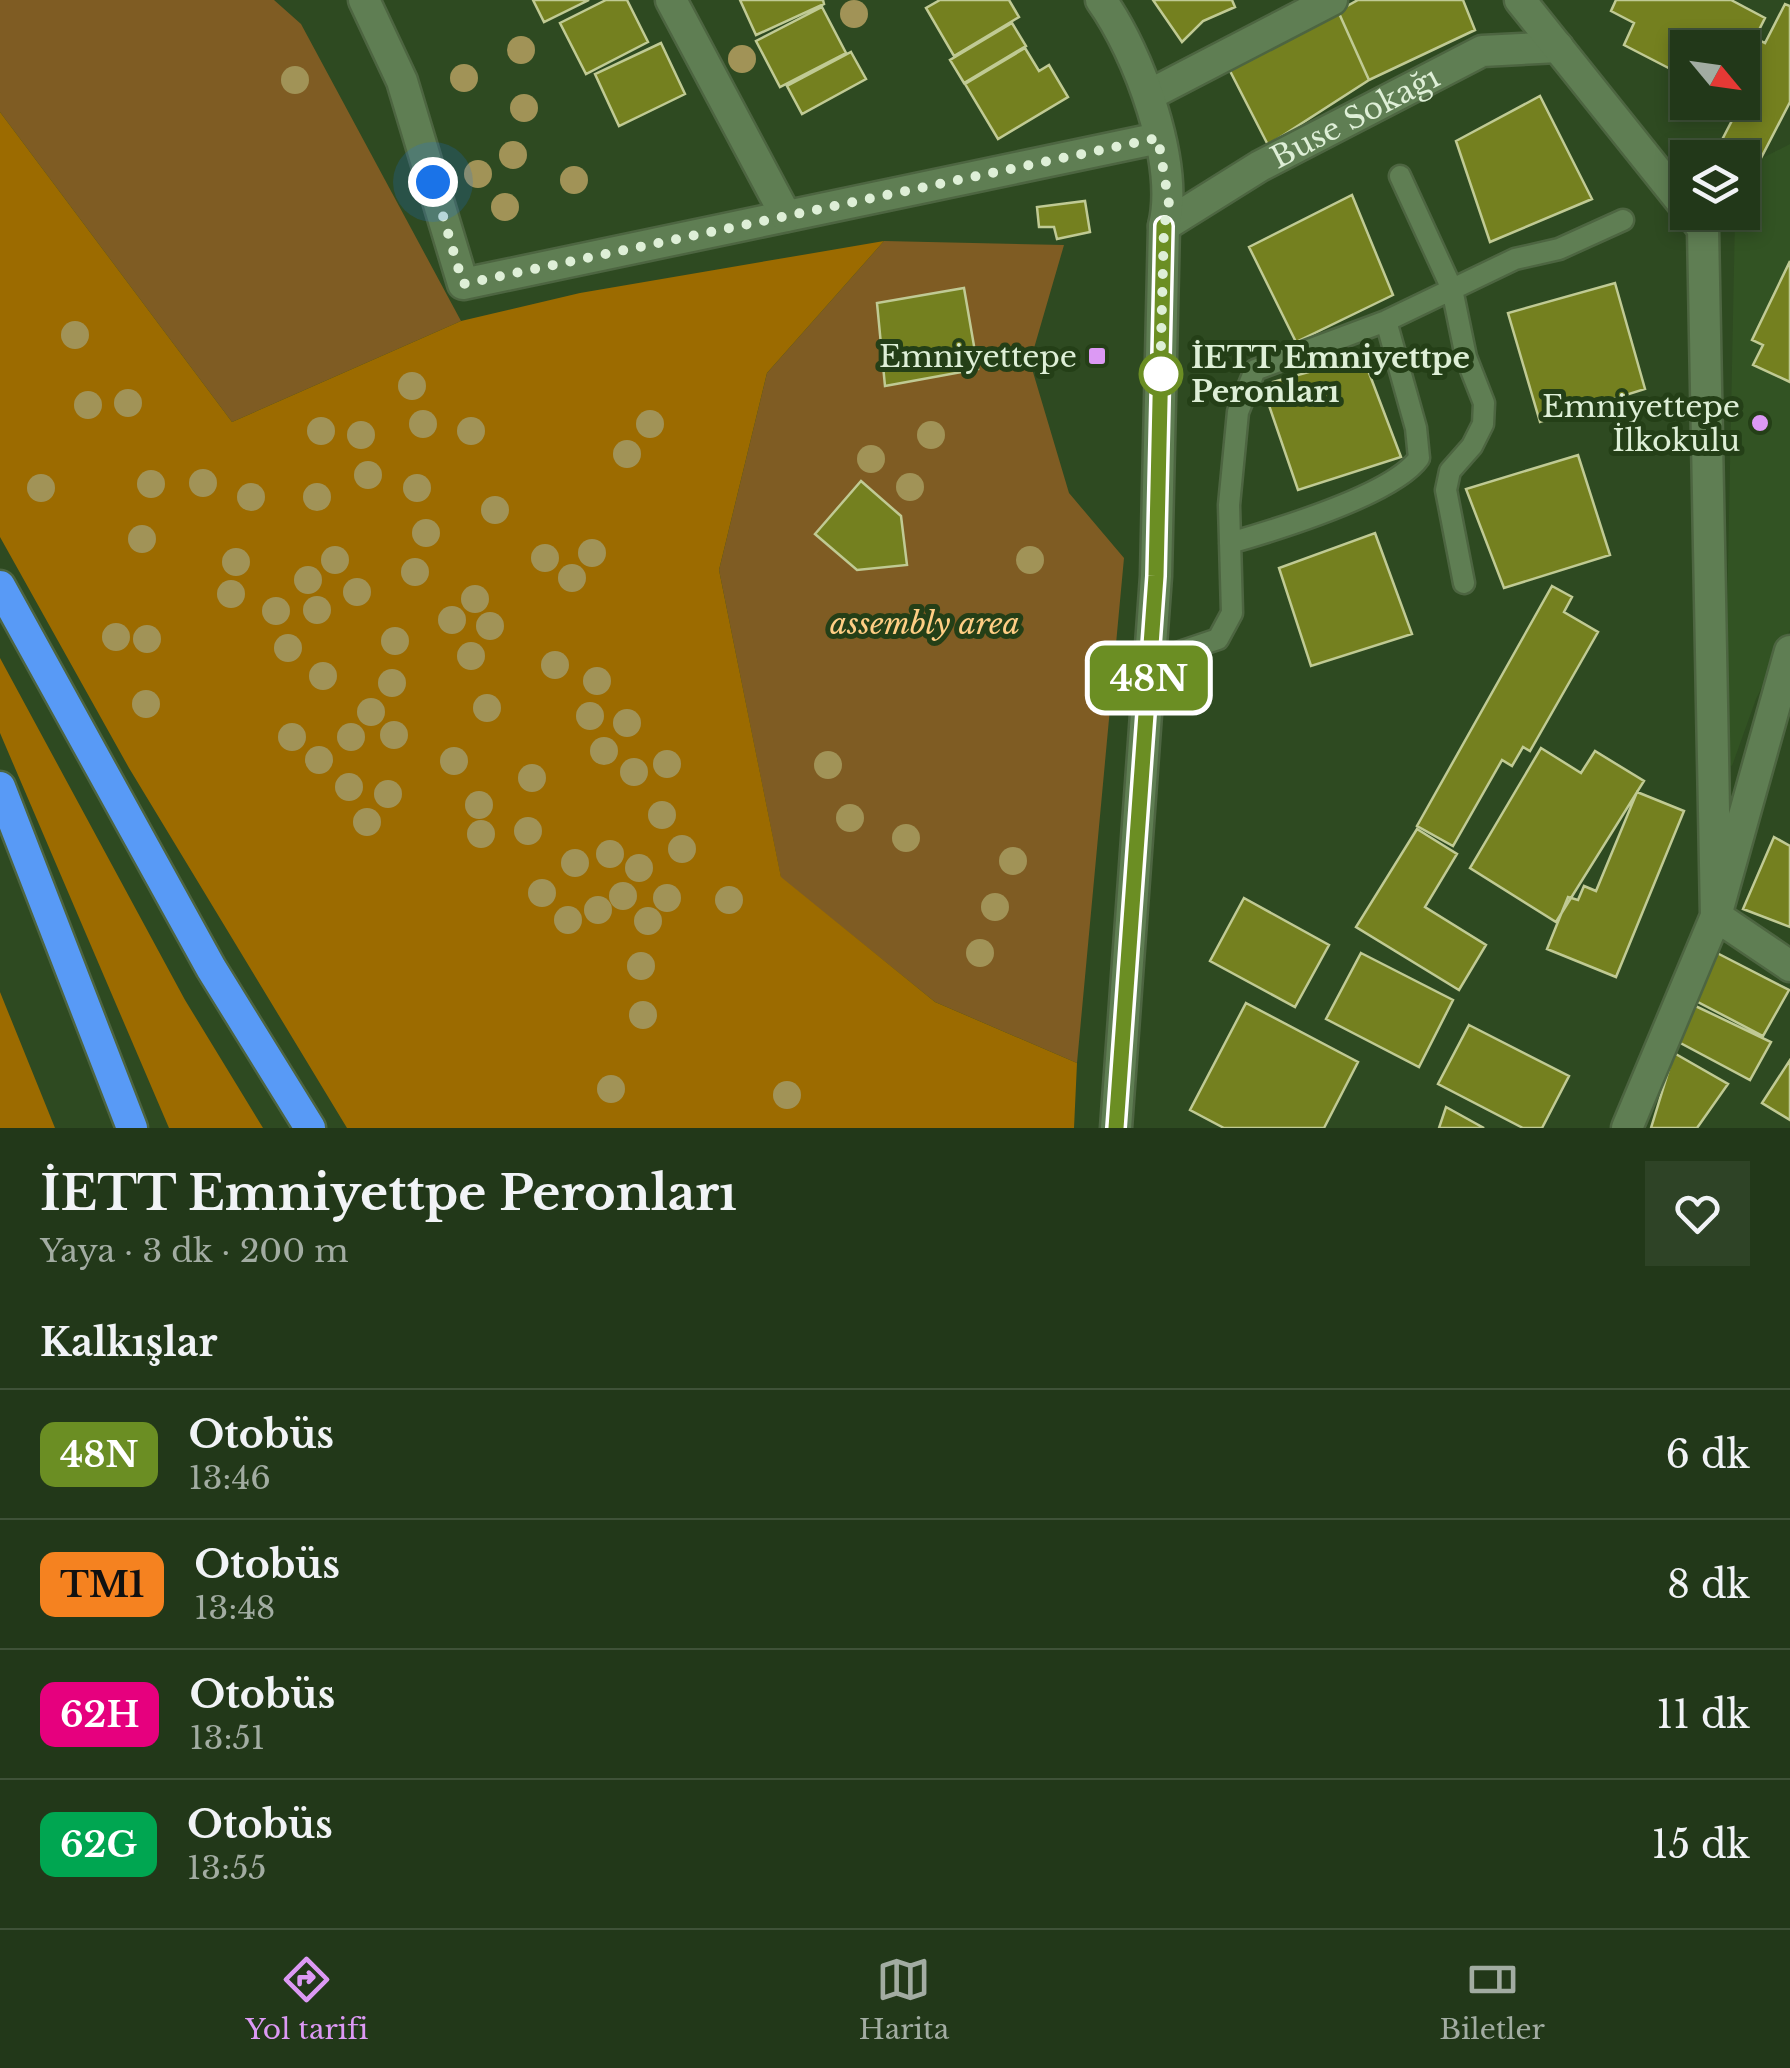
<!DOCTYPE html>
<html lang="tr">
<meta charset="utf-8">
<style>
:root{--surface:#223819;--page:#2e4326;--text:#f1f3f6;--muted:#a2aca2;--line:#3f5238;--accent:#dc99f4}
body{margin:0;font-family:"Libre Baskerville",serif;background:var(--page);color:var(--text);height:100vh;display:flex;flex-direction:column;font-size:38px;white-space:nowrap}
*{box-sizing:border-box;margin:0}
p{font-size:32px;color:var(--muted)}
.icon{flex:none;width:55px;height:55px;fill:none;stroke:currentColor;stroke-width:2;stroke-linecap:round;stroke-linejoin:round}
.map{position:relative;height:1128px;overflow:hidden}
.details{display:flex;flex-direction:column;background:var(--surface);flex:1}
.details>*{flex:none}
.badge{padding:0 20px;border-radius:15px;font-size:35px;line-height:65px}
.needle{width:65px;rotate:119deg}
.buttons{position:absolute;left:1670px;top:30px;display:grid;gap:20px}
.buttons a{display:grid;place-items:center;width:90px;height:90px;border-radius:0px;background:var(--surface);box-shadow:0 5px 15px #0003,0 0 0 2px var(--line);font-size:50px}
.you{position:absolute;width:50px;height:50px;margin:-25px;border:8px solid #fff;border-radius:50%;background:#1a73e8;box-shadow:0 0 0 15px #1a73e833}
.map>.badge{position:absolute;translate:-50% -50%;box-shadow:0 0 0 5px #fff}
h2{padding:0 40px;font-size:38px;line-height:90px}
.round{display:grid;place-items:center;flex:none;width:105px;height:105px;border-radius:0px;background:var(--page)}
.summary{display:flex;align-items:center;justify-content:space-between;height:170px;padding:0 40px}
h1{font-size:48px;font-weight:700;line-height:75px}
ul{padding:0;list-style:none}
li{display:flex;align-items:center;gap:30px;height:130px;padding:0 40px;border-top:2px solid var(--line)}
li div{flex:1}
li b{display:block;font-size:38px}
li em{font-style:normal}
li .badge{min-width:110px;font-weight:700;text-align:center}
.tab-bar{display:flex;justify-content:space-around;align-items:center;height:140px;border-top:2px solid var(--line);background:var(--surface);font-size:28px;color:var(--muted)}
.tab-bar a{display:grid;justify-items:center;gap:5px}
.tab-bar .active{color:var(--accent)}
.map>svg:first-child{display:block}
.built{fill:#325323}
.green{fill:#7f5c23}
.forest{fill:#9c6b00}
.building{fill:#74801f;stroke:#c0ca94;stroke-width:2.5}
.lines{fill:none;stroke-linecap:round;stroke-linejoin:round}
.lane-casing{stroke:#4d6541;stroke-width:25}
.street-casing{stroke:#4d6541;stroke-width:35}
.secondary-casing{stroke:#4d6541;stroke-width:35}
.highway-casing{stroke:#4d6541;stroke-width:35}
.lane{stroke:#5f7e53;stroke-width:20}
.street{stroke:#5f7e53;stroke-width:30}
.secondary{stroke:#5f7e53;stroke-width:30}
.highway{stroke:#589af6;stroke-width:30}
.tree{fill:#a19357}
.line-casing{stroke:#fff;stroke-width:22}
.line{stroke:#6b8e23;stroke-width:15}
.walk{stroke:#deefd7;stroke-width:10;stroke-dasharray:0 18}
.poi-dot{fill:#dc99f4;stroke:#243f17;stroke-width:4}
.stop-dot{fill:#fff;stroke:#6b8e23;stroke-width:5}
.labels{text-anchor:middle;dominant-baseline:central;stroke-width:10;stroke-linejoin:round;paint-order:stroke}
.street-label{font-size:30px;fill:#deefd7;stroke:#243f17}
.poi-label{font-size:30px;fill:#deefd7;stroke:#243f17;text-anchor:end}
.stop-label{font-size:30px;font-weight:bold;fill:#deefd7;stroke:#243f17;text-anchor:start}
.park-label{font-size:30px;font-style:italic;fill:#ffce84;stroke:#243f17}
</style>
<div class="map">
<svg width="1790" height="1128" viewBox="0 0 1790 1128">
<rect width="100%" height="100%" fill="#2e4a21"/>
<path class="built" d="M1790,144V630L1756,699L1732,766L1724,764L1735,217L1732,213L1742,212L1743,168Z"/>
<path class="green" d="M0,0H274L301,24L461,321L232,422L0,112Z
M884,241L1064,245L1030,362L1069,493L1124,558L1077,1063L935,1002L781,878L719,570L767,373Z"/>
<path class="forest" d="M0,112L232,422L461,321L580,293L884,241L767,373L719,570L781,877L935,1002L1077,1063L1074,1128H347L129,768L0,537Z
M0,658L185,1000L263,1128H169L0,733Z
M0,992L55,1128H0Z"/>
<path class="building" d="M533,0H589L544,22Z
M606,0H627L648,42L586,74L560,23Z
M740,0H823L824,4L756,35Z
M940,0H1009L1019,17L954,56L926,8Z
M1153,0H1232L1235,7L1203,21L1182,42Z
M1358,0H1463L1475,30L1369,80L1338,11Z
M1616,0H1731L1765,18L1755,38L1765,43L1785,4L1790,6V102L1761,158L1723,138L1740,105L1735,102H1742V48H1688V78L1624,45L1634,23L1611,11Z
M822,7L846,53L780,87L756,41Z
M1338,11L1369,80L1268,145L1229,69Z
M1012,23L1026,46L964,83L950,60Z
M661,43L685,94L619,126L595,74Z
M1025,48L1039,71L1049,65L1068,97L998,139L965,84Z
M851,52L866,79L802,114L787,86Z
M1540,96L1592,199L1490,242L1456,141Z
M1352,195L1393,295L1296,342L1249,247Z
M1085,201L1090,232L1057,239L1054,227H1039L1037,207Z
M1790,261V382L1753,365L1763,345L1752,340Z
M1615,283L1645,389L1540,422L1508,313Z
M964,288L978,369L885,386L877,303Z
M1363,357L1401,457L1298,490L1262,385Z
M1578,455L1610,555L1504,588L1466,489Z
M861,481L901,516L907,565L857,570L815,534Z
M1375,533L1412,634L1311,666L1279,568Z
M1552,586L1572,597L1564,612L1598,632L1530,751L1523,747L1512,766L1502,760L1453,846L1417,826Z
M1541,748L1581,773L1595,751L1644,781L1556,922L1470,868Z
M1637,792L1684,811L1616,977L1547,949L1568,897L1578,900L1584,886L1596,891Z
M1417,829L1457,854L1425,907L1486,945L1459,990L1356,927Z
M1774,837L1790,846V927L1743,909Z
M1244,898L1329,945L1295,1007L1210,961Z
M1361,953L1453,1000L1419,1067L1326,1019Z
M1717,953L1789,990L1763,1036L1694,1000Z
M1687,1002L1771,1042L1750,1080L1671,1038Z
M1246,1003L1358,1062L1324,1128H1224L1190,1110Z
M1469,1025L1569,1076L1542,1128H1523L1438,1084Z
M1674,1053L1728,1084L1697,1128H1651Z
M1790,1060V1120L1762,1103Z
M1446,1107L1484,1128H1439Z"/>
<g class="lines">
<g class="lane-casing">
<path id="lane" d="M1400,176L1452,289L1466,357L1484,403L1483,424L1472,446L1450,471L1446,490L1464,583
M1230,543C1275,530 1393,495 1419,458L1416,428L1386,321
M1150,662L1218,639L1232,613L1229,505L1238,412L1255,370L1386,321L1515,259L1559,249L1623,220"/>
</g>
<g class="street-casing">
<g id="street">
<path d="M364,0L402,81L463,284L1159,138"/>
<path d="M671,0L786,216"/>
<path d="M1149,95L1332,0"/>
<path id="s1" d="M1164,226L1260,166L1482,51L1558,47"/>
</g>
</g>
<g class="secondary-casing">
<path id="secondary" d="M1101,0C1139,53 1179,162 1164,226L1156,576L1116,1128
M1520,0L1688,210
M1690,212L1703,229L1716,916L1790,966
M1627,1128L1716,916L1790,651"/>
</g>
<g class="highway-casing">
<path id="highway" d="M0,586L211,968L310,1128
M0,787L132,1128"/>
</g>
<use href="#lane" class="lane"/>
<use href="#street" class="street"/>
<use href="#secondary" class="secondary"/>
<use href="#highway" class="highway"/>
</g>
<g class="tree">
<circle cx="854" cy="14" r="14"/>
<circle cx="521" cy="50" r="14"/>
<circle cx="742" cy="59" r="14"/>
<circle cx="464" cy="78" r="14"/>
<circle cx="295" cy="80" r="14"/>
<circle cx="524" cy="108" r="14"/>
<circle cx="513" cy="155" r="14"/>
<circle cx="478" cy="174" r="14"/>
<circle cx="574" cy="180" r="14"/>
<circle cx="505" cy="207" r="14"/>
<circle cx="75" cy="335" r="14"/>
<circle cx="412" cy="386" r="14"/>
<circle cx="128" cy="403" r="14"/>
<circle cx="88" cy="405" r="14"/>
<circle cx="423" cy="424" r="14"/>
<circle cx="650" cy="424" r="14"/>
<circle cx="321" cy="431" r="14"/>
<circle cx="471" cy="431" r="14"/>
<circle cx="361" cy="435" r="14"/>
<circle cx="931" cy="435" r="14"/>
<circle cx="627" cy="454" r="14"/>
<circle cx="871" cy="459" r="14"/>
<circle cx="368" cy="475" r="14"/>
<circle cx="203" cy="483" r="14"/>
<circle cx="151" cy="484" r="14"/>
<circle cx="910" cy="487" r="14"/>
<circle cx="41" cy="488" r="14"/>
<circle cx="417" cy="488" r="14"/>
<circle cx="251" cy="497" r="14"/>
<circle cx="317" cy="497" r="14"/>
<circle cx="495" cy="510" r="14"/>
<circle cx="426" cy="533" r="14"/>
<circle cx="142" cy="539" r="14"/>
<circle cx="592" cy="553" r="14"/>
<circle cx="545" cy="558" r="14"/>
<circle cx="335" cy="560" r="14"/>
<circle cx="1030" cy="560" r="14"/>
<circle cx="236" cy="562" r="14"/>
<circle cx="415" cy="572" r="14"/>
<circle cx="572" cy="578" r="14"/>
<circle cx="308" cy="580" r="14"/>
<circle cx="357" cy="592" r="14"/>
<circle cx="231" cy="594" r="14"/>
<circle cx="475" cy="599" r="14"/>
<circle cx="317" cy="610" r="14"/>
<circle cx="276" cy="611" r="14"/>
<circle cx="452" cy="620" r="14"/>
<circle cx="490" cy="626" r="14"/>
<circle cx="116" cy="637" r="14"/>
<circle cx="147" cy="639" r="14"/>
<circle cx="395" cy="641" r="14"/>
<circle cx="288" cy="648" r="14"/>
<circle cx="471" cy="656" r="14"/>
<circle cx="555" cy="665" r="14"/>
<circle cx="323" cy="676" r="14"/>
<circle cx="597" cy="681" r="14"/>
<circle cx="392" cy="683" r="14"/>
<circle cx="146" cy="704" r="14"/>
<circle cx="487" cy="708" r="14"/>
<circle cx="371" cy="712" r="14"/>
<circle cx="590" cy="716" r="14"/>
<circle cx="627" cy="723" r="14"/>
<circle cx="394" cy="735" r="14"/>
<circle cx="292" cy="737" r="14"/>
<circle cx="351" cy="737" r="14"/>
<circle cx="604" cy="751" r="14"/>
<circle cx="319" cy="760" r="14"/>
<circle cx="454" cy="761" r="14"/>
<circle cx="667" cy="764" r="14"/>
<circle cx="828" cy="765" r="14"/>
<circle cx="634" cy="772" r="14"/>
<circle cx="532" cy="778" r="14"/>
<circle cx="349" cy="787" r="14"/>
<circle cx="388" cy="794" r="14"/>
<circle cx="479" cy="805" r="14"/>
<circle cx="662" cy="815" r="14"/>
<circle cx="850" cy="818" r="14"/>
<circle cx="367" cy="822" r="14"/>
<circle cx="528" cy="831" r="14"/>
<circle cx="481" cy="834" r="14"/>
<circle cx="906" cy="838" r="14"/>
<circle cx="682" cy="849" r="14"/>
<circle cx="610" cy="854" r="14"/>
<circle cx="1013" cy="861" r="14"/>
<circle cx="575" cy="863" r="14"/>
<circle cx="639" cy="868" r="14"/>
<circle cx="542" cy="893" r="14"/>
<circle cx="623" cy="896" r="14"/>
<circle cx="667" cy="898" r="14"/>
<circle cx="729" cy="900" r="14"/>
<circle cx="995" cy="907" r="14"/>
<circle cx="598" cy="910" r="14"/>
<circle cx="568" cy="920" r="14"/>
<circle cx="648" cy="921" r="14"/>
<circle cx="980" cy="953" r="14"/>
<circle cx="641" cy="966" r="14"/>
<circle cx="643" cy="1015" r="14"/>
<circle cx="611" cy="1089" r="14"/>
<circle cx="787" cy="1095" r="14"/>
</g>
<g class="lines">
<g class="line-casing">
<path id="line" d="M1116,1128L1156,576L1164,226"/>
</g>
<use href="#line" class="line"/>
<path class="walk" d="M433,182L463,284L1158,138L1169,204L1164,226L1160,382L1161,374"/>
</g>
<g class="poi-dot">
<rect x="1087" y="346" width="20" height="20" rx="5"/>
<circle cx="1760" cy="423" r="10"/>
</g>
<circle class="stop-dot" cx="1161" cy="374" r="20"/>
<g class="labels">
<g class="street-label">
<text stroke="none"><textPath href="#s1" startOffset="220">Buse Sokağı</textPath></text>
</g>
<g class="poi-label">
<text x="1077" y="356">Emniyettepe</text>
<text x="1740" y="406">Emniyettepe<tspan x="1740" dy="34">İlkokulu</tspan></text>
</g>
<g class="stop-label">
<text x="1191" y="357">İETT Emniyettpe<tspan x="1191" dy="34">Peronları</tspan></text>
</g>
<g class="park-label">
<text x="925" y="623">assembly area</text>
</g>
</g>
</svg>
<div class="buttons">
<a><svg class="needle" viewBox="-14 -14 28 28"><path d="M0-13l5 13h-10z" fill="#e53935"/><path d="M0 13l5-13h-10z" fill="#a2aca2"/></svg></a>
<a><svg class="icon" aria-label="layers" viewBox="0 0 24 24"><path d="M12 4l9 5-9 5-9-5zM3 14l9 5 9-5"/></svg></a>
</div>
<div class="you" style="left:433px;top:182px"></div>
<b class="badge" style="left:1149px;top:678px;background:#6b8e23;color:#fff">48N</b>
</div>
<section class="details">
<div class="summary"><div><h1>İETT Emniyettpe Peronları</h1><p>Yaya · 3 dk · 200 m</p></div><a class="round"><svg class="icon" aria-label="heart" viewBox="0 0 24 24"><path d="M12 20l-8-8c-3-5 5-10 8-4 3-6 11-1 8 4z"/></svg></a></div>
<h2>Kalkışlar</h2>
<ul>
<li><span class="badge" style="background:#6b8e23;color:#fff">48N</span><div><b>Otobüs</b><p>13:46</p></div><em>6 dk</em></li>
<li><span class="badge" style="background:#f58220;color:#111">TM1</span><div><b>Otobüs</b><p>13:48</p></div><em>8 dk</em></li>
<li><span class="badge" style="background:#e6007e;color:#fff">62H</span><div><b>Otobüs</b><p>13:51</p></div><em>11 dk</em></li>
<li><span class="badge" style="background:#00a651;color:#fff">62G</span><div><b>Otobüs</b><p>13:55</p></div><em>15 dk</em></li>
</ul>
</section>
<nav class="tab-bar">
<a class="active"><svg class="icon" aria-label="directions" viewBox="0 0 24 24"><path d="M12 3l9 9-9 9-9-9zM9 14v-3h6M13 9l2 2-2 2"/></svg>Yol tarifi</a>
<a><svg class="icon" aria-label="map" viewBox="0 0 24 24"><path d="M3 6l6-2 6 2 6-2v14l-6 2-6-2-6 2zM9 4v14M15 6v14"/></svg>Harita</a>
<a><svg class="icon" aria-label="tickets" viewBox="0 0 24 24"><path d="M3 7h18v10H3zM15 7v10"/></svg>Biletler</a>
</nav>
